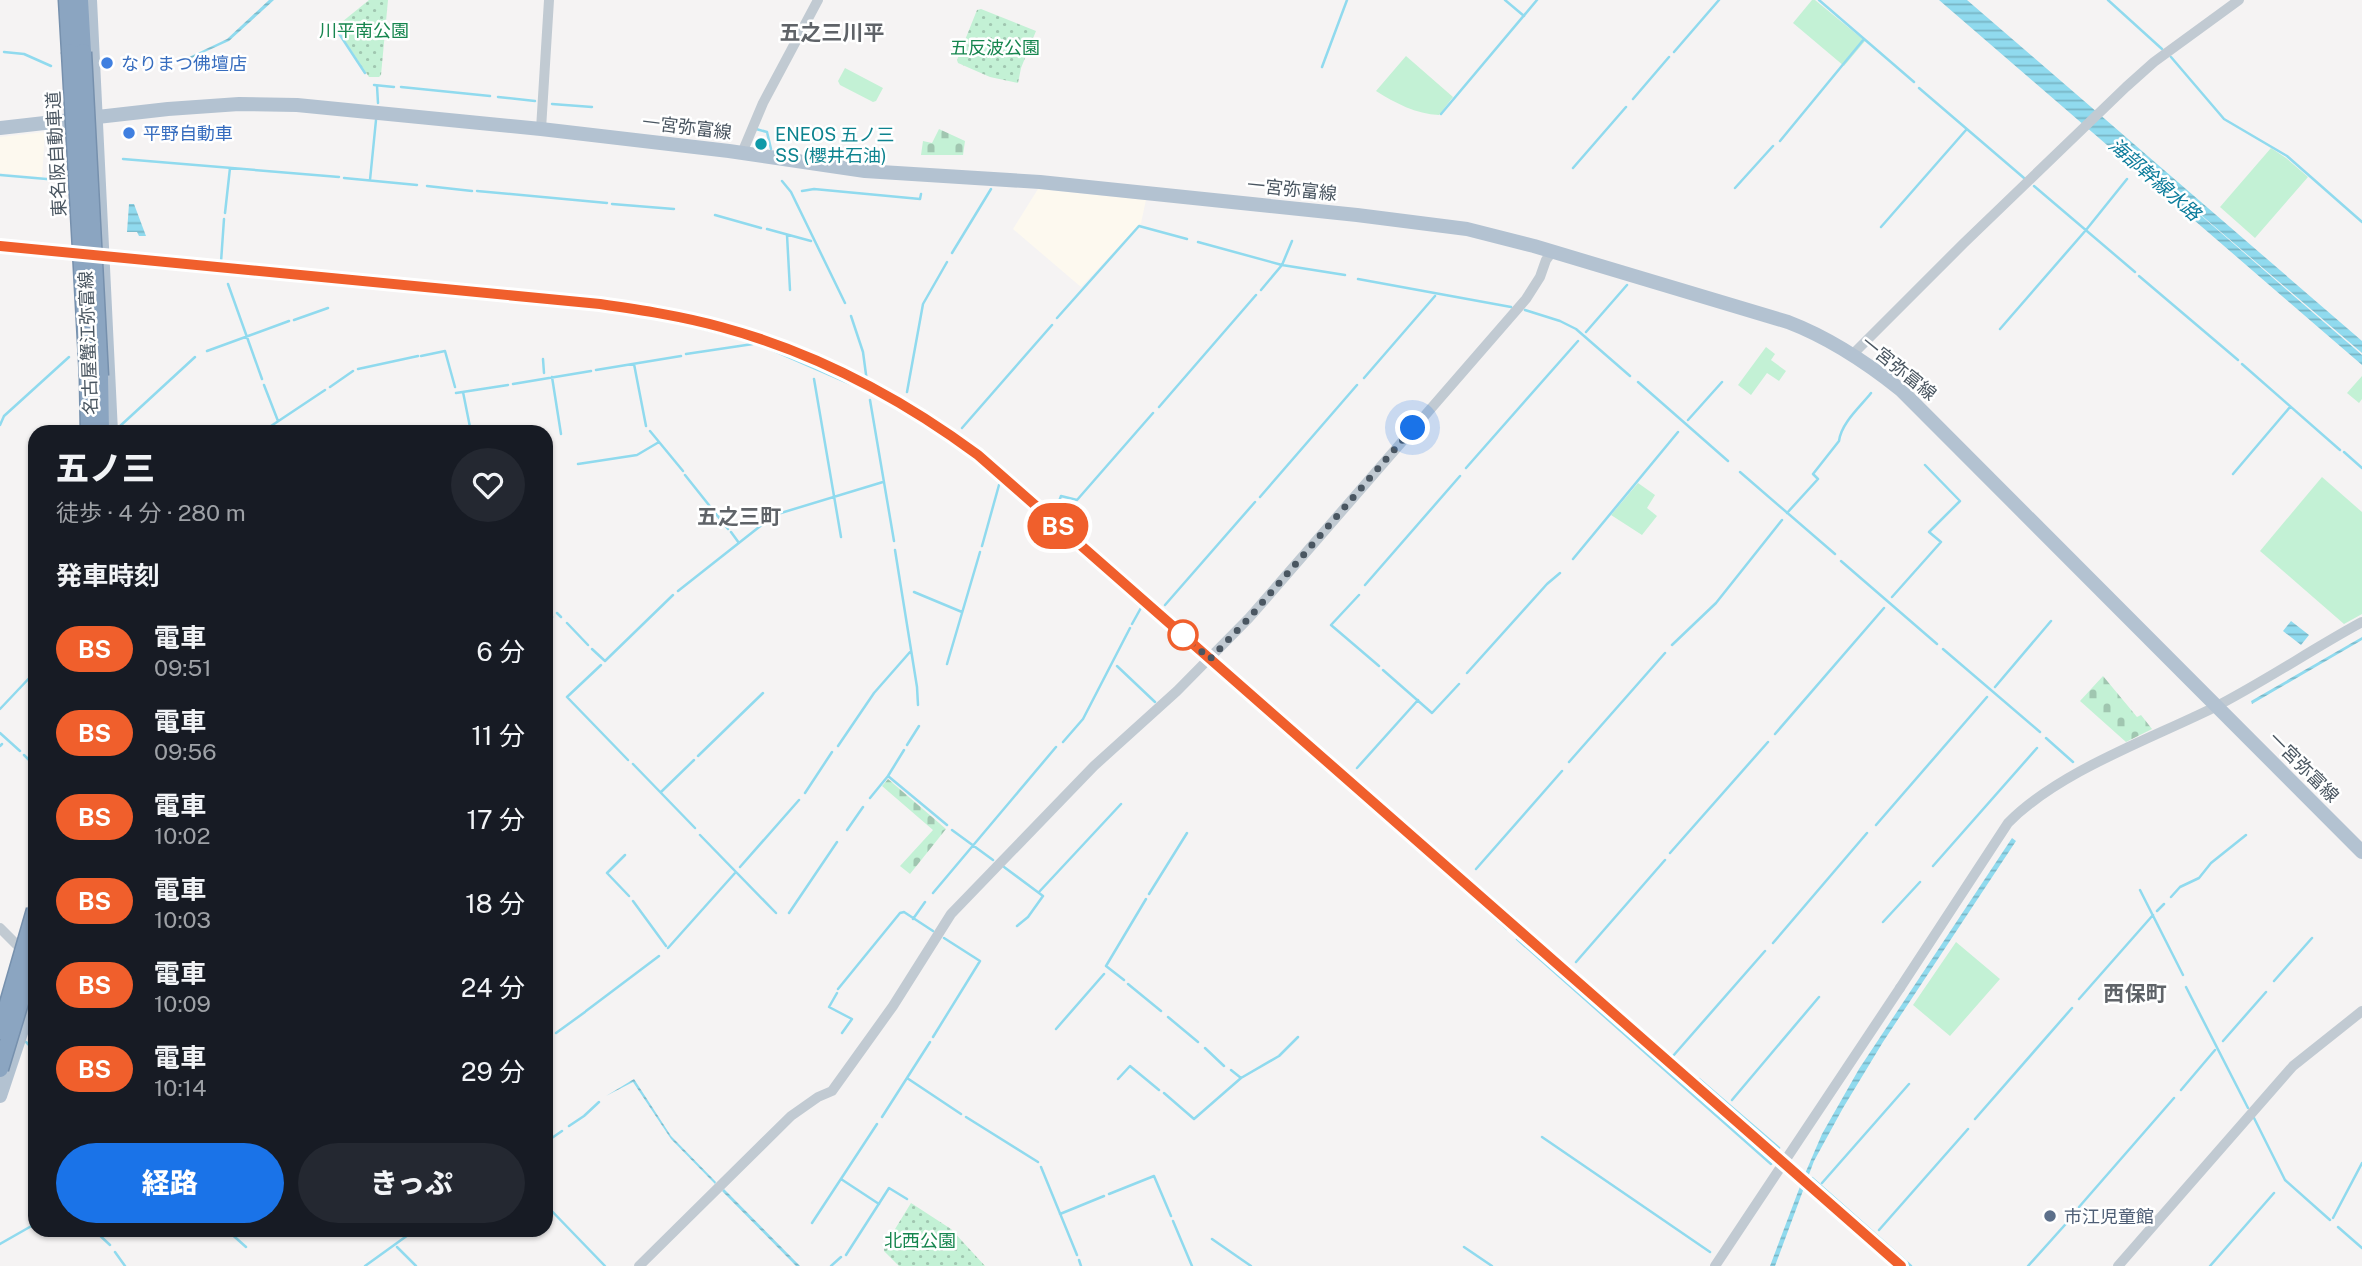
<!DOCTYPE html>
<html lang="ja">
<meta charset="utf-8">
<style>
:root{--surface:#171b24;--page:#242831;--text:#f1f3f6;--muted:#9ea1a6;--accent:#1a73e8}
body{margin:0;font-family:"Public Sans","Noto Sans JP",sans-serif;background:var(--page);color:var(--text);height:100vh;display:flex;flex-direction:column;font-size:26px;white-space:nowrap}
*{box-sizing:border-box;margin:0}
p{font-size:23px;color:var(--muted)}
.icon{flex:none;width:38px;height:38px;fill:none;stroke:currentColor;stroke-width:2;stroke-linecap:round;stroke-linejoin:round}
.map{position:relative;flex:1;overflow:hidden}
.sheet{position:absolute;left:28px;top:425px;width:525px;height:812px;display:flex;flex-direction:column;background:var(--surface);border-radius:21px;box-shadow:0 2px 5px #0004}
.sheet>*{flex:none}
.badge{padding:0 14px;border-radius:23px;font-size:24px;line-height:46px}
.you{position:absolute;width:35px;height:35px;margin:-18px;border:5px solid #fff;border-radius:50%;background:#1a73e8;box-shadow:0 0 0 10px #1a73e833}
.map>.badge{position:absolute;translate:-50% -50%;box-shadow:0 0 0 4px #fff}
h2{padding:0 28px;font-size:26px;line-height:63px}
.round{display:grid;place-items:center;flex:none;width:74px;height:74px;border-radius:37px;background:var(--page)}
.summary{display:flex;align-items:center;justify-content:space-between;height:119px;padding:0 28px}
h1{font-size:33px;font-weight:800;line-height:52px}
.button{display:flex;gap:14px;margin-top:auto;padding:14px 28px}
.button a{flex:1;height:80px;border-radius:42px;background:var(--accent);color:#fff;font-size:28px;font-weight:800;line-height:80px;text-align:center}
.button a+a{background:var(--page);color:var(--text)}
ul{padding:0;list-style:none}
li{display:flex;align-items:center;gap:21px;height:84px;padding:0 28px}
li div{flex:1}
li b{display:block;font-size:26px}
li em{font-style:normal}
li .badge{min-width:77px;font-weight:700;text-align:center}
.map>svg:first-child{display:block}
.commercial{fill:#fdf9ef}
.green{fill:#c3f1d5}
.cemetery{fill:url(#cemetery-stones)}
.park{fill:url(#park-dots)}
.water{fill:url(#water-rules)}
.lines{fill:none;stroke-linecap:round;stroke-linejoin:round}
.stream{stroke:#90daee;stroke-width:2.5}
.highway-casing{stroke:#7690ad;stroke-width:19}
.minor{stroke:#c1cad2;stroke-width:10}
.major{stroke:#b3c2d1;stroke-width:14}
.highway{stroke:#8ba5c1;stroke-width:16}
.rail{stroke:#b5b8bd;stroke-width:2.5}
.highway-bridge-casing{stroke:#7690ad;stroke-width:19;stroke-linecap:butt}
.minor-bridge{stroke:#c1cad2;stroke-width:10}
.highway-bridge{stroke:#8ba5c1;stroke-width:16}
.line-casing{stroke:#fff;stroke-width:16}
.line{stroke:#f05f2c;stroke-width:10}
.walk{stroke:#4a5661;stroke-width:7;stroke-dasharray:0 12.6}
.shop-dot{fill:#3f7fe0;stroke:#fff;stroke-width:2.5}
.culture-dot{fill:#0f9aa8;stroke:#fff;stroke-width:2.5}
.stop-dot{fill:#fff;stroke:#f05f2c;stroke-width:3.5}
.service-dot{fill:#5c6f8a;stroke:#fff;stroke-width:2.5}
.labels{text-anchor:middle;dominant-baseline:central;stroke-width:5;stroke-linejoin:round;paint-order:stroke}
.park-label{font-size:18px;fill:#17864f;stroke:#fff}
.shop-label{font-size:18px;fill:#366cbe;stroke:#fff;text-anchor:start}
.street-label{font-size:18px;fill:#4a5661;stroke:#fff}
.culture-label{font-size:18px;fill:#0d838f;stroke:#fff;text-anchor:start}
.service-label{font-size:18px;fill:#4e5e75;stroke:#fff;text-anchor:start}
.water-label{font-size:19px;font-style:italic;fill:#0c7c9b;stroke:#fff}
.quarter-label{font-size:21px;font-weight:bold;fill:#5f6368;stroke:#fff}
</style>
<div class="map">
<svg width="2362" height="1266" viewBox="0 0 2362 1266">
<defs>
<pattern id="cemetery-stones" width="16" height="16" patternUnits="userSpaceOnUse" patternTransform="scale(1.75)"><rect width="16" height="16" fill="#c3f1d5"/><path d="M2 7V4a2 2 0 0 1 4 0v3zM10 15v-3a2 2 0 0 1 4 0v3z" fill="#a0c6b0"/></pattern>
<pattern id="park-dots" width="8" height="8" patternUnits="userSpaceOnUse" patternTransform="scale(1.75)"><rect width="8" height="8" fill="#c3f1d5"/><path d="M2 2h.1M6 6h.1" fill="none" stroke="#a0c6b0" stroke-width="1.8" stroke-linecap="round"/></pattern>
<pattern id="water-rules" width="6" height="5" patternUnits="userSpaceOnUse" patternTransform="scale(1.75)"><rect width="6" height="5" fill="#90daee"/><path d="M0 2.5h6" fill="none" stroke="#78b4c4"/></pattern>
</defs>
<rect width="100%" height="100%" fill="#f5f3f3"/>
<path class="commercial" d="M45,132L42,177L0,173V137Z
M1038,189L1146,200L1141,223L1081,287L1013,229Z"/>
<path class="green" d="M1812,0H1815L1865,41L1844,66L1793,23Z
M1406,56L1453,97L1439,115C1416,114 1395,103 1376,91Z
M845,68L883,88L876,101L873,102L840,85L838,81Z
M2271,148L2286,158L2308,177L2255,238L2220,207Z
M1766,347L1775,354L1771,360L1786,371L1779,381L1767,373L1751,395L1738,385Z
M2362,376V399L2359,403L2347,393Z
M2322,477L2362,512V614L2344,624L2260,551Z
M1638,483L1655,495L1647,508L1657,516L1642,535L1611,515Z
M1956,942L2000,979L1950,1036L1913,1005Z"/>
<path class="cemetery" d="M939,129L965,141L963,155H921L923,141L932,143Z
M2103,676L2137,717L2141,715L2152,729L2126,742L2080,701Z
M888,779L946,829L910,874L900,866L933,830L882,786Z"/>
<path class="park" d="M369,0H388L381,75L379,77H369L337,29V26Z
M981,9L1036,31L1021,68L1018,83L990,77L958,63L957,60L977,10Z
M911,1203L951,1229L985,1266H899L884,1251V1247Z"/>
<path class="water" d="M269,0H274L229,41L187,60V58L227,39Z
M1939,0H1967L2362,341V353L2123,148L2362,355V365Z
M129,204H134L146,236H139L137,232H127Z
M2291,621L2309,635L2301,645L2283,631Z
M2362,637V640L2252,704L2251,701Z
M2012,838L2016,841L1883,1042L1843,1108L1814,1161L1775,1266H1770L1804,1176L1822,1134L1859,1069Z
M634,1079L671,1136L716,1182L715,1184L671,1139L633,1082L606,1096Z
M724,1189L800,1266H796L722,1191Z"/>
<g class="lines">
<path class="stream" d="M1505,0L1524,16
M1819,0L1914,82
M2108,0L2162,49
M338,32L365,73
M4,52L24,54L51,66
M1674,52L1719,0
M2171,57L2224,119L2287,156L2362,222
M1322,67L1347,0
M374,85L394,87
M377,86L378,103
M401,87L490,96
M1919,88L2024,178
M498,97L535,101
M1633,99L1669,57
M552,104L592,107
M1441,114L1537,0
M756,129L767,132L771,149
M1780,141L1864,39
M123,159L339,177
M1573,168L1626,107
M0,175L58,180
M344,178L417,185
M370,180L376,120
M782,181L791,192L845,303
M427,186L472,191
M2034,186L2135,272
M1735,188L1773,146
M477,191L607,203
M802,191L814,189L920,199L921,194
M612,204L674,209
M225,213L230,168
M715,215L761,228
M1881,227L1966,130
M767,229L811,241
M787,235L790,290
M1198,242L1282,265L1345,275
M952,253L991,189
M221,262L224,219
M2139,276L2238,360
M1358,279L1511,307
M228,284L262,379
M1261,290L1282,265L1292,241
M604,299L676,311L740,326
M1525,310L1560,321L1576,329L1630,376
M851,316L863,352L867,382
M1057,318L1139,226L1187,239
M294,320L328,308
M678,322L756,343L867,391
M744,329L793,345L867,379
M2000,329L2086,230L2127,179
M1586,332L1627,285
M207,351L289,321
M686,354L753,344
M421,356L445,351L455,387
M543,359L544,373
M634,364L646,426
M2242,364L2340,450
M358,369L418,356
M596,370L681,356
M552,377L561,434
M1364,378L1435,296
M814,379L841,537
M1638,382L1728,461
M513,384L591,371
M264,385L278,421
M330,387L353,371
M463,392L471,432
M907,392L923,304L947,262
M456,393L508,385
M870,400L894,541
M1159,407L1256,295
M1688,420L1722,382
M0,425L4,416L69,357
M119,427L195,357
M962,428L1052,325
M650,431L683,471
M262,432L325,390
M2344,452L2362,468
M578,464L637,455L659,442
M1466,468L1578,341
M1740,472L1835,554
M2233,474L2290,407
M685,475L728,529
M1260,497L1357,385
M1056,509L1061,496L1077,500L1153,413
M1787,513L1818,479L1813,474L1839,441C1841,423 1861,406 1871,393
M771,516L883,482
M731,532L739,543
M982,546L999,485
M895,550L917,687L918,705
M1573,559L1678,432
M1841,561L1937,644
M1105,575L1142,606L1132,624
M1365,585L1460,476
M678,591L768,520
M914,592L962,612
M1359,595L1331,625L1379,666
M1892,597L1941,542L1929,532L1960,501L1925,465
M1165,605L1255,502
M557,613L561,617
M546,623L552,617
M567,623L588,645
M1672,645L1716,603L1782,520
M592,649L605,661L673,595
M1943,649L2040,732
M947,664L980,552
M601,665L567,697L628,760
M1117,666L1155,702
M1383,670L1432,713L1459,684
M1467,673L1547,584L1560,573
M1995,687L2051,621
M1235,689L1373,807L1507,929
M0,709L35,672
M0,733L20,751
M1775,734L1884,608
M2046,738L2073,762
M1063,742L1083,719L1130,628
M907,745L919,726
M0,746L2,744
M838,746L874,693L910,652
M24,755L35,766
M698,756L763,693
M1569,762L1665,653
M633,764L695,828
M1357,768L1418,700
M1351,775L1516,919
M888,776L904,750
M661,792L694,760
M805,793L832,752
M870,798L888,776L947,825
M1876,825L1987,697
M847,830L863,807
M952,830L993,860
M700,835L776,913
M1670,853L1768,742
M625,855L607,873L629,896
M1933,866L2037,748
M740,867L799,800
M1004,867L1043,896L1028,917L1017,926
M1476,869L1562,771
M2140,890L2183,975
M1039,892L1121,804
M933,893L1056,747
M1149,894L1187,833
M2171,897L2180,887L2199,878L2211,863L2246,835
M633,901L666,946
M2157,911L2164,904
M789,913L837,842
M913,919L925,902
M1883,922L1920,882
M1524,927L1692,1074
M1517,939L1771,1164
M1773,943L1867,833
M668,948L735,873
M1576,962L1665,860
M1124,980L1106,966L1146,899
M2274,981L2312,938
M1128,984L1161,1011
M2186,987L2248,1108
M838,989L900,913L904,912L933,931
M837,993L829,1007L852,1019L842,1033
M2079,999L2153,915
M586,1011L659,956
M1168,1017L1198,1042
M1056,1029L1104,974
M556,1033L585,1012
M933,1037L980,961L944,938
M546,1038L551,1036
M2223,1041L2266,992
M26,1042L35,1051
M1205,1048L1224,1066
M1673,1056L1765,951
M1231,1070L1241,1078
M907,1078L961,1114
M1118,1079L1130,1066L1159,1090
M1699,1079L1779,1148
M2181,1090L2215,1050
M1164,1093L1194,1119L1241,1078L1279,1056L1298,1037
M1732,1100L1819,997
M882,1117L930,1042
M966,1117L1038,1162
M2254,1118L2285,1180L2330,1220
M1975,1119L2072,1008
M569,1126L584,1116L599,1102
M1542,1137L1710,1252
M546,1142L562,1131
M1041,1167L1077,1255
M1812,1178L1911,1266
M841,1179L879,1204
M1822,1183L1909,1084
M1109,1194L1154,1176L1171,1216
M546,1205L605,1266
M2079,1207L2174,1098
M1060,1214L1104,1196
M2333,1218L2362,1163
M1173,1221L1192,1266
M812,1223L877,1124
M2338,1227L2362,1248
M94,1230L110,1245
M227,1230L246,1247
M1879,1230L1968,1129
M1212,1239L1251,1266
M0,1244L35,1224
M397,1247L416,1266
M1464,1247L1492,1266
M115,1252L125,1266
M846,1255L889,1188L907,1199
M1079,1260L1081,1266
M365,1266L415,1230
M831,1266L841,1257
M2028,1266L2072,1217
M2210,1266L2274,1193"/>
<g class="highway-casing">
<path id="highway" d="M67,0L70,52
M80,0L83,52
M88,376L89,432
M100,376L101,432"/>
</g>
<path class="minor" d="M541,129L549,0
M742,153L763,103L818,0
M1853,354L1964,243L2126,87L2154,62L2239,0
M0,928L25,953
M1900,988L2008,823C2058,772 2148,740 2213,708C2264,682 2312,649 2362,622
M639,1266L791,1116L818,1097L832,1091L893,1006L951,914L1094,766L1177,691L1249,618L1526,299L1540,277L1546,260L1552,252
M2118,1266L2293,1066L2362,1011"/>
<path class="major" d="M90,0L111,432
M0,128L168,109L239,104L297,105L541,129L729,151L865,171L1040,182L1357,215L1467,229L1534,246L1788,322C1830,338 1866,362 1901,390L2362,852
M0,1096L35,991"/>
<use href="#highway" class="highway"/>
<path class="rail" d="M0,246L600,304C641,310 682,316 721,327C814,353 901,398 978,455L1901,1266"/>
<g class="highway-bridge-casing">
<path id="highway-bridge" d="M70,52L88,376
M83,52L100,376
M0,1031L35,910
M0,1069L35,953"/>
</g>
<path class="minor-bridge" d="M1715,1266L1900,988"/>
<use href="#highway-bridge" class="highway-bridge"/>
</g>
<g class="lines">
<g class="line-casing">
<path id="line" d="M0,246L600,304C641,310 681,316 721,327C814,352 901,398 978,455L1901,1266"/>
</g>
<use href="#line" class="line"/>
<path class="walk" d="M1183,635L1210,659L1249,618L1413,428"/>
</g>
<g class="shop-dot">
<circle cx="107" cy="63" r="7"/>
<circle cx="129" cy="133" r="7"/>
</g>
<circle class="culture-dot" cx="761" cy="144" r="7"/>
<circle class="stop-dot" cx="1183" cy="635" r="14"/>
<circle class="service-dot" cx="2050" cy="1216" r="7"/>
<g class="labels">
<g class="park-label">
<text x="364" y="30">川平南公園</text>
<text x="995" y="47">五反波公園</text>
<text x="920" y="1240">北西公園</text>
</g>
<g class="shop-label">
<text x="121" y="63">なりまつ佛壇店</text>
<text x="143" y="133">平野自動車</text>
</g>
<g class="street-label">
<text transform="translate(687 127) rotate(7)">一宮弥富線</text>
<text transform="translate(56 154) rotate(-93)">東名阪自動車道</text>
<text transform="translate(1292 189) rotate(6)">一宮弥富線</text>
<text transform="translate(88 343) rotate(-92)">名古屋蟹江弥富線</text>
<text transform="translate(1899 368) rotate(39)">一宮弥富線</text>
<text transform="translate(2304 767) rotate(45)">一宮弥富線</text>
</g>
<g class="culture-label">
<text x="775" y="134">ENEOS 五ノ三<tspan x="775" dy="21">SS (櫻井石油)</tspan></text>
</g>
<g class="service-label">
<text x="2064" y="1216">市江児童館</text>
</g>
<g class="water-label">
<text transform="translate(2155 179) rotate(41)">海部幹線水路</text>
</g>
<g class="quarter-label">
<text x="832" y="32">五之三川平</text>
<text x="739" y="516">五之三町</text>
<text x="2135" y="993">西保町</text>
</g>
</g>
</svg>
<div class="you" style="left:1413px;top:428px"></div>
<b class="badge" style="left:1058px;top:526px;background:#f05f2c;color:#fff">BS</b>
<section class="sheet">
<div class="summary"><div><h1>五ノ三</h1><p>徒歩 · 4 分 · 280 m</p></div><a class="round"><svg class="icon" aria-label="heart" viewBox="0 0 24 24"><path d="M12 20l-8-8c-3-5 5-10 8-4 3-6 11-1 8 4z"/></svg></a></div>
<h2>発車時刻</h2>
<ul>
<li><span class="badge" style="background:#f05f2c;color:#fff">BS</span><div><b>電車</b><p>09:51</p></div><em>6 分</em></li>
<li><span class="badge" style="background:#f05f2c;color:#fff">BS</span><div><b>電車</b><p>09:56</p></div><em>11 分</em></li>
<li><span class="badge" style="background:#f05f2c;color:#fff">BS</span><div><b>電車</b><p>10:02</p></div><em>17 分</em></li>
<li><span class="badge" style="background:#f05f2c;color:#fff">BS</span><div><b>電車</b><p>10:03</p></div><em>18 分</em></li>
<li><span class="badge" style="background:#f05f2c;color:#fff">BS</span><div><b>電車</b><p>10:09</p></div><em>24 分</em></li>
<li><span class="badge" style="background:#f05f2c;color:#fff">BS</span><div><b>電車</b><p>10:14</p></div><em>29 分</em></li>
</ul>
<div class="button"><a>経路</a><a>きっぷ</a></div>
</section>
</div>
